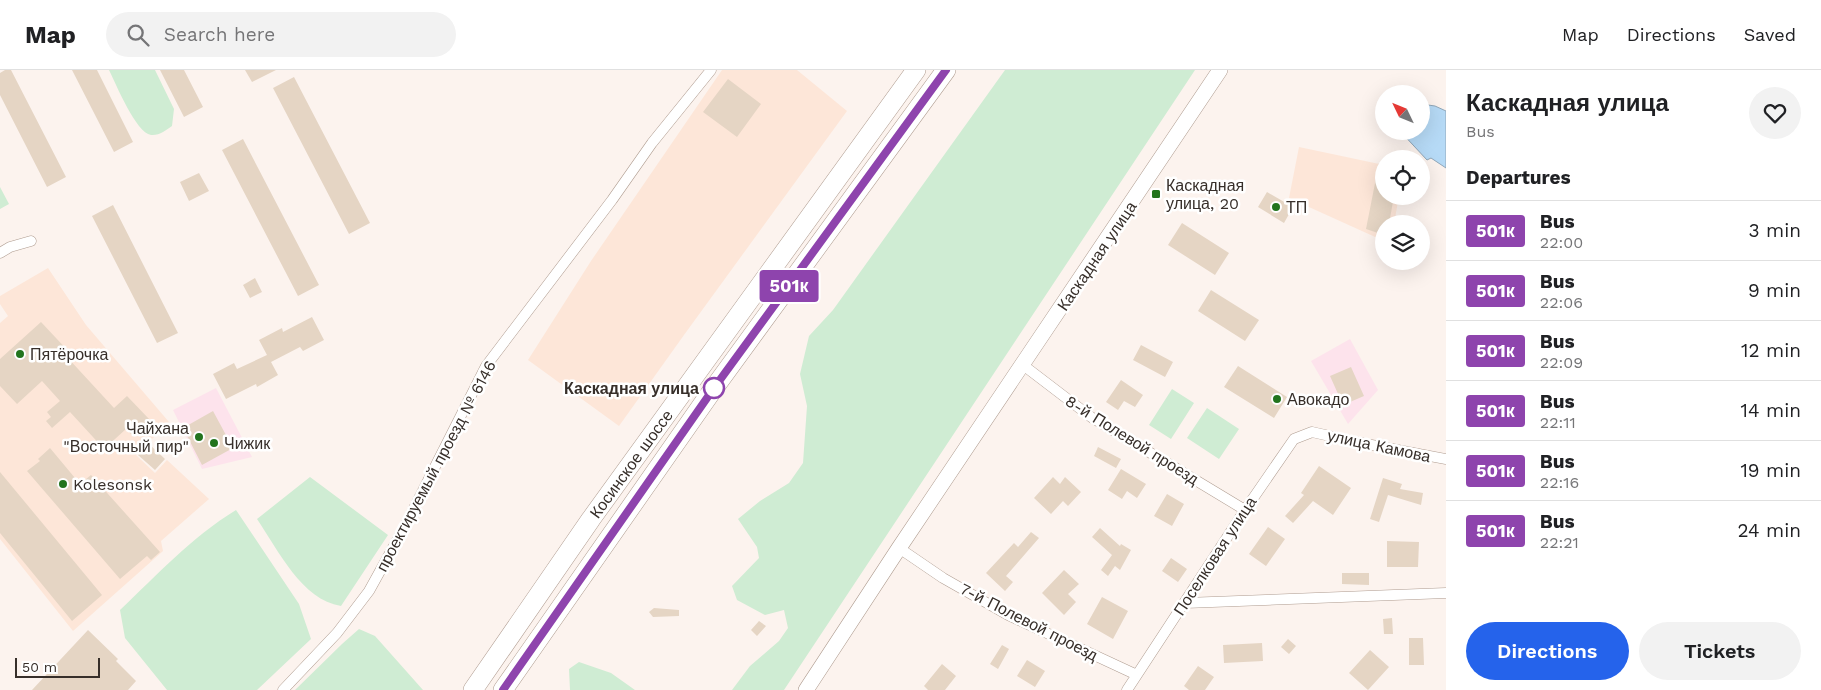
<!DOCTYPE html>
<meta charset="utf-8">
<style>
:root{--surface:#fff;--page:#f2f2f2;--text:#202124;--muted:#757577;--line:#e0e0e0;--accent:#2563eb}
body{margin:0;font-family:"Work Sans",sans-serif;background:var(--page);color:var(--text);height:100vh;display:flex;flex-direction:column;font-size:19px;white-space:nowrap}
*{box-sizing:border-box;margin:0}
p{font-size:16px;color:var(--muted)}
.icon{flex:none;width:28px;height:28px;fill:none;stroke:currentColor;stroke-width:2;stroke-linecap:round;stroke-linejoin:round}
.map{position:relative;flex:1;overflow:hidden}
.details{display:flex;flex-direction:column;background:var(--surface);width:375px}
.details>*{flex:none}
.badge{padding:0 10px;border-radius:4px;font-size:18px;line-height:32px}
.needle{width:32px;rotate:313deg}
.fabs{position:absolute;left:1375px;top:15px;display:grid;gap:10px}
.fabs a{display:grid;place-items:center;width:55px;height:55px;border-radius:50%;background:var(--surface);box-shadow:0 5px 20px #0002;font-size:25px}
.scale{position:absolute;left:15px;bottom:12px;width:85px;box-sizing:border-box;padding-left:5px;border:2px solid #372f2a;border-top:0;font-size:14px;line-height:18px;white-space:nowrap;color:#372f2a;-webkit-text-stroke:4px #fff;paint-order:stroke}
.map>.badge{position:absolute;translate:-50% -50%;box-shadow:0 0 0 2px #fff}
h2{padding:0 20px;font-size:19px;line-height:45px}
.round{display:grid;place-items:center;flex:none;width:52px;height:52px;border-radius:26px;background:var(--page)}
.overview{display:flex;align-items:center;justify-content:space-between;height:85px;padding:0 20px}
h1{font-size:24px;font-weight:600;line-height:38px}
.action{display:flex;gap:10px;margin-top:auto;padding:10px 20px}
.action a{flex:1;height:58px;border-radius:30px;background:var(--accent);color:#fff;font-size:20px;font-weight:600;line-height:58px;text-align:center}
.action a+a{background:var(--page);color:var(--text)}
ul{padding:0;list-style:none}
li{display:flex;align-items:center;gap:15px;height:60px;padding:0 20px;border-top:1px solid var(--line)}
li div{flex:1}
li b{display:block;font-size:19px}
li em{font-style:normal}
li .badge{min-width:55px;font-weight:700;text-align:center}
header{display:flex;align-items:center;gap:30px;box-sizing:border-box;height:70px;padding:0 25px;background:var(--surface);border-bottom:1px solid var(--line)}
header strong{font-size:24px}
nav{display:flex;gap:28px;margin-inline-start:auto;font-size:18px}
.search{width:350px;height:45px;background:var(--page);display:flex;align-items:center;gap:12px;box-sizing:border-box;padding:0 18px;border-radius:28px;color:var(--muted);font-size:19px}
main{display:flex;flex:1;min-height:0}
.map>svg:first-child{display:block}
.commercial{fill:#fde3ec}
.built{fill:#fde6d8}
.green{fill:#cfecd3}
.water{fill:#b6daf6;stroke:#90a7b9}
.building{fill:#e5d5c4}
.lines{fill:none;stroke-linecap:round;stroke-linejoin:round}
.street-casing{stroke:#af9c90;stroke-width:11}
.secondary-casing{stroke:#af9c90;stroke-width:16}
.highway-casing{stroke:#af9c90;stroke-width:20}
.street{stroke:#fff;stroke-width:10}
.secondary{stroke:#fff;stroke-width:15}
.highway{stroke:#fff;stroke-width:19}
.line-casing{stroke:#fff;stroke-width:11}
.line{stroke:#8e44ad;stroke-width:8}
.poi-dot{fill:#22741e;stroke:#fff;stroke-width:2}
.stop-dot{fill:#fff;stroke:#8e44ad;stroke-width:2.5}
.labels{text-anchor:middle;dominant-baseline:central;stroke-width:5;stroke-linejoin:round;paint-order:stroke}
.poi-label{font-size:16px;fill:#372f2a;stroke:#fff;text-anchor:start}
.street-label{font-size:16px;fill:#372f2a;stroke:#fff}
.stop-label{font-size:16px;font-weight:bold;fill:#372f2a;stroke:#fff;text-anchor:end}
</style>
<header>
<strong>Map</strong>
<div class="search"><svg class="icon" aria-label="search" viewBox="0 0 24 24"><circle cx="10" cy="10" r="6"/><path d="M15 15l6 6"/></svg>Search here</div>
<nav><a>Map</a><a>Directions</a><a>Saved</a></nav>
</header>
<main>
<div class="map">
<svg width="1446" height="620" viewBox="0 0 1446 620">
<rect width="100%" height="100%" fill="#fcf3ee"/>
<path class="commercial" d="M1350,269L1378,320L1348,354L1311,291Z
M216,318L252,387L202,399L173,340Z"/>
<path class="built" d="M722,0H797L847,41L684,265L619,356L528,290L591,191Z
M1299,77L1384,95V126H1399L1394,154H1384V171L1289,128Z
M48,198L86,255L169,352L136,385L155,403L167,390L209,429L161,471L163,481L73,561L0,469V253L8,246L0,234V226Z"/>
<path class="green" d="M109,0H155L174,39L172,56C166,60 159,66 151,65C136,63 116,14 109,0Z
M1005,0H1195L784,620H732L750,596L779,571L788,558L784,540L765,545L737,530L732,516L759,488L757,477L738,449L760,431L789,413L803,393L807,336L800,304L809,266L833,240Z
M0,117L9,134L0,139Z
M1172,319L1194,333L1171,369L1149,355Z
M1207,338L1239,359L1219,389L1187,368Z
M310,407L388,465L341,536C302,530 278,480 257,449Z
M236,440L299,534L311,569L257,620H167L125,568L120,540C157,505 192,467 236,440Z
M359,559L375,566L423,620H295L342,574Z
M579,592L611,603L635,620H570L569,599Z"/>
<path class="water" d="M1421,34L1435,36L1446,41V98L1431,88L1427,90L1400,61H1421Z"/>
<path class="building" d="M5,0H11L66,107L47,117L0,25V3Z
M72,0H97L133,72L114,82Z
M160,0H184L203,37L184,47Z
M245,0H276L252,12Z
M294,7L370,153L349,164L273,18Z
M728,9L761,34L737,67L703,42Z
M243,69L319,215L298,226L222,80Z
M1379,93H1384V126H1394L1389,154H1384V165L1366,159Z
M199,103L209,121L189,131L180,112Z
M1267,122L1293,137L1284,153L1258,137Z
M113,135L178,263L157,273L92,146Z
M1182,153L1229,183L1215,205L1168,175Z
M255,208L262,222L250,228L243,215Z
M1211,220L1259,250L1245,271L1198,241Z
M312,247L324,270L303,281L300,277L271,292L278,305L257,317L256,314L226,329L213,304L234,293L237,299L267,285L259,270L282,258L283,262Z
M41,252L71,284L67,287L114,338L127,326L150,350L133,366L126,359L104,379L70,342L52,358L46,351L51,347L47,342L60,331L42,311L17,334L0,316V289Z
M1141,275L1173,292L1165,307L1133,290Z
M1238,296L1287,327L1274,348L1224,317Z
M1351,297L1364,326L1343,335L1330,306Z
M1121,310L1143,325L1135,337L1124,331L1118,340L1106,332Z
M213,341L233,378L202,395L183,358Z
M149,374L165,389L155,400L138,385Z
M1098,377L1121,389L1116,398L1094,386Z
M50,378L80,414L91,405L160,482L151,490L147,486L120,509L27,401L40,391L38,389Z
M1319,396L1351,418L1333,445L1313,431L1293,453L1285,446L1304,425L1301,423Z
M1121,399L1146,414L1137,428L1127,421L1122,429L1108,420Z
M0,402L102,525L72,551L0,463Z
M1053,407L1060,414L1065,407L1081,422L1068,436L1063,431L1051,444L1034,428Z
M1383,408L1402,414L1400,419L1423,423L1421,435L1388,425L1379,452L1370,449Z
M1167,424L1184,434L1172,456L1154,446Z
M1268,457L1285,469L1266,496L1249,484Z
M1100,458L1120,476L1121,474L1131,480L1120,500L1115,496L1108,506L1101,500L1112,485L1092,467Z
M1031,462L1039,468L1006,506L1013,512L1005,521L986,503L1014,473L1018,477Z
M1387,471L1419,472L1418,497H1387Z
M1171,488L1187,499L1178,512L1162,501Z
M1064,500L1079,514L1068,524L1076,532L1064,545L1042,523Z
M1342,503H1369V515L1342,514Z
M1102,527L1128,541L1113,569L1087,554Z
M654,538L679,540V546L653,547L649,542Z
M1392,548L1393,564H1384L1383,549Z
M759,551L766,556L757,566L751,560Z
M88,560L118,589L116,591L136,611L128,620H32Z
M1409,568H1423L1424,595H1409Z
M1288,569L1296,576L1289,584L1281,577Z
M1262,573L1263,591L1224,593L1223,575Z
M1002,575L1009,579L998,599L990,594Z
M1370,580L1389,597L1368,620L1349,603Z
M1027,590L1045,601L1035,617L1017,606Z
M942,594L956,606L945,620H928L924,616Z
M1198,596L1214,607L1205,620H1189L1184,616Z"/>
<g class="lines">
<g class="street-casing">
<path id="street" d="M0,183L10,177L31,171
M1023,295L1091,347L1245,440
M899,478L943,508L1008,545L1137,605
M1185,533L1446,523
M283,620L337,563L369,521L405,456L486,296L612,130L652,73L711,0
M1127,620L1245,440L1294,369L1312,362L1361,373L1446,389"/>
</g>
<g class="secondary-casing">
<path id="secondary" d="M806,620L899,478L1220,0"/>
</g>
<g class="highway-casing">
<g id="highway">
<path id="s1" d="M473,620L591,449L916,0"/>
<path d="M503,620L714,318L946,0"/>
</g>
</g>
<use href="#street" class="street"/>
<use href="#secondary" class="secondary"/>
<use href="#highway" class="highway"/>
</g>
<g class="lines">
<g class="line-casing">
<path id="line" d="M503,620L714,318L946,0"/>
</g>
<use href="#line" class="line"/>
</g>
<g class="poi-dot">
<rect x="1151" y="119" width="10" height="10" rx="2.5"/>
<circle cx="1276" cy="137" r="5"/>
<circle cx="20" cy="284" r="5"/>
<circle cx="1277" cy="329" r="5"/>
<circle cx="199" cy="367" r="5"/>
<circle cx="214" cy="373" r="5"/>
<circle cx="63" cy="414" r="5"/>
</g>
<circle class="stop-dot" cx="714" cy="318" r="10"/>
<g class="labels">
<g class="poi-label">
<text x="1166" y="115">Каскадная<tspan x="1166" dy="18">улица, 20</tspan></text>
<text x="1286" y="137">ТП</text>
<text x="30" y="284">Пятёрочка</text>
<text x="1287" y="329">Авокадо</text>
<text x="189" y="358" text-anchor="end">Чайхана<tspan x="189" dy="18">"Восточный пир"</tspan></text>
<text x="224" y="373">Чижик</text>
<text x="73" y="414">Kolesonsk</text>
</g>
<g class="street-label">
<text transform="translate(1097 186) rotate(-56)">Каскадная улица</text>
<text transform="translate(1132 370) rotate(32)">8-й Полевой проезд</text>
<text transform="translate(1379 376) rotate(12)">улица Камова</text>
<text stroke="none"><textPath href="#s1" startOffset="276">Косинское шоссе</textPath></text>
<text transform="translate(436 396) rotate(-62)">проектируемый проезд № 6146</text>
<text transform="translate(1215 486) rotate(-57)">Поселковая улица</text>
<text transform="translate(1029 552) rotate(27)">7-й Полевой проезд</text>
</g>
<g class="stop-label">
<text x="699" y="318">Каскадная улица</text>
</g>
</g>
</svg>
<div class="fabs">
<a><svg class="needle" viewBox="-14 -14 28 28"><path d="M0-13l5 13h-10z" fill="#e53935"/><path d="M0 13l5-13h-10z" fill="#757577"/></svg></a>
<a><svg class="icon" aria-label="locate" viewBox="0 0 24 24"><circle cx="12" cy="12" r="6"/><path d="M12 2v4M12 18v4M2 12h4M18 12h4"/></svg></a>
<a><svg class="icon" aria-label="layers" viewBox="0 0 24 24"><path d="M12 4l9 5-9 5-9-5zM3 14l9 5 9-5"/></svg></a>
</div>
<div class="scale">50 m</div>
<b class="badge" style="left:789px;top:216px;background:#8e44ad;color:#fff">501к</b>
</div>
<section class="details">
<div class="overview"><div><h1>Каскадная улица</h1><p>Bus</p></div><a class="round"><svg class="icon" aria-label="heart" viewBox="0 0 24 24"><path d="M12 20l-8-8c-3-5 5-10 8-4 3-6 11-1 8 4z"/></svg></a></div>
<h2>Departures</h2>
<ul>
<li><span class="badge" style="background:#8e44ad;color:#fff">501к</span><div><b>Bus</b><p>22:00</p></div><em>3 min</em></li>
<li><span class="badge" style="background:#8e44ad;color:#fff">501к</span><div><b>Bus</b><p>22:06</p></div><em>9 min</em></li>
<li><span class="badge" style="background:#8e44ad;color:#fff">501к</span><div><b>Bus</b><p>22:09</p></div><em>12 min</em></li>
<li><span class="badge" style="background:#8e44ad;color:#fff">501к</span><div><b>Bus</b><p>22:11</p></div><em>14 min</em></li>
<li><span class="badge" style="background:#8e44ad;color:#fff">501к</span><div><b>Bus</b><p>22:16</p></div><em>19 min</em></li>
<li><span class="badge" style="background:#8e44ad;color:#fff">501к</span><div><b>Bus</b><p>22:21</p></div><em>24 min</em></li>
</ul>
<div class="action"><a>Directions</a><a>Tickets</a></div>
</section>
</main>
